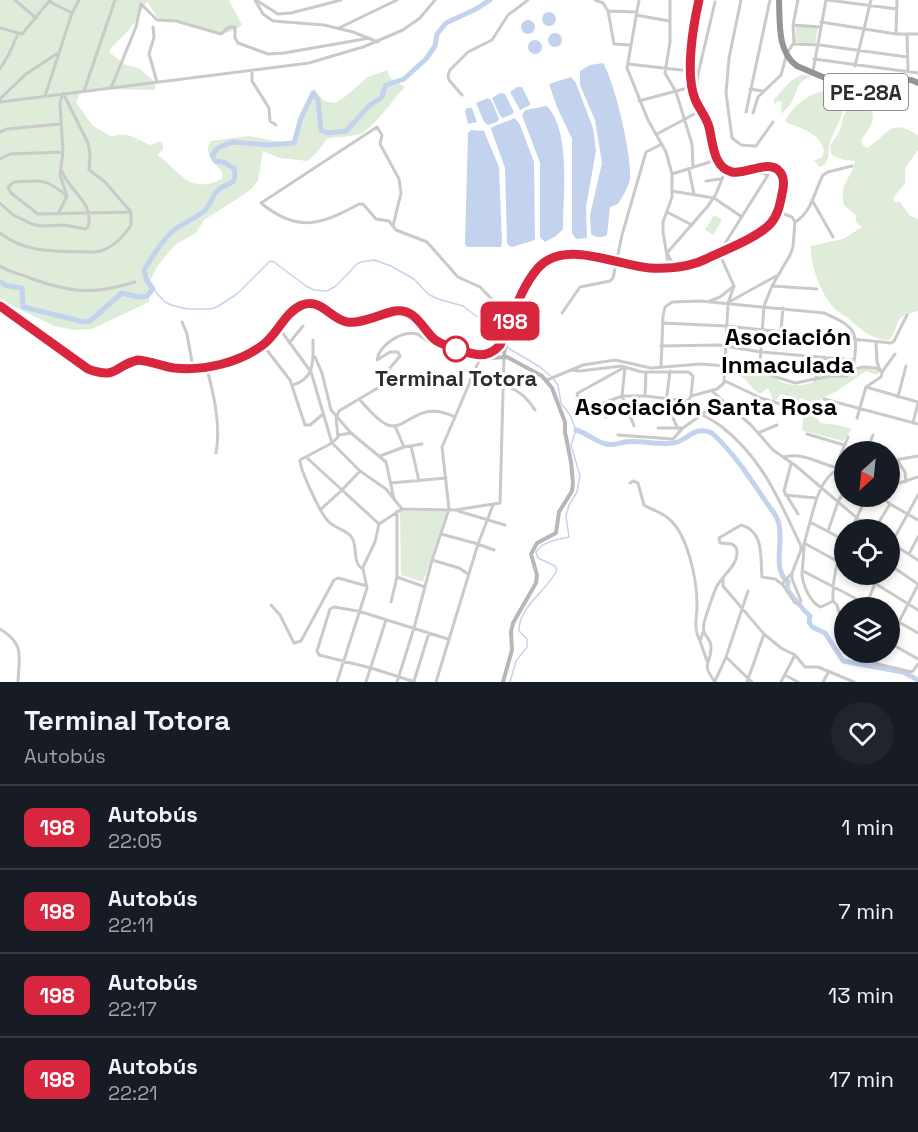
<!DOCTYPE html>
<html lang="es">
<meta charset="utf-8">
<style>
:root{--surface:#171b24;--page:#20242c;--text:#f1f3f6;--muted:#9ea1a6;--line:#363941}
body{margin:0;font-family:"Space Grotesk",sans-serif;background:var(--page);color:var(--text);height:100vh;display:flex;flex-direction:column;font-size:22px;white-space:nowrap}
*{box-sizing:border-box;margin:0}
p{font-size:20px;color:var(--muted)}
.icon{flex:none;width:33px;height:33px;fill:none;stroke:currentColor;stroke-width:2;stroke-linecap:round;stroke-linejoin:round}
.map{position:relative;height:682px;overflow:hidden}
.sheet{display:flex;flex-direction:column;background:var(--surface);flex:1}
.sheet>*{flex:none}
.badge{padding:0 12px;border-radius:9px;font-size:21px;line-height:39px}
.needle{width:39px;rotate:207deg}
.tools{position:absolute;left:834px;top:441px;display:grid;gap:12px}
.tools a{display:grid;place-items:center;width:66px;height:66px;border-radius:50%;background:var(--surface);box-shadow:0 3px 9px #0003;font-size:30px}
.map>.badge{position:absolute;translate:-50% -50%;box-shadow:0 0 0 3px #fff}
.round{display:grid;place-items:center;flex:none;width:63px;height:63px;border-radius:32px;background:var(--page)}
.overview{display:flex;align-items:center;justify-content:space-between;height:102px;padding:0 24px}
h1{font-size:28px;font-weight:800;line-height:45px}
ul{padding:0;list-style:none}
li{display:flex;align-items:center;gap:18px;height:84px;padding:0 24px;border-top:2px solid var(--line)}
li div{flex:1}
li b{display:block;font-size:22px}
li em{font-style:normal}
li .badge{min-width:66px;font-weight:700;text-align:center}
.map>svg:first-child{display:block}
.green{fill:#deecd9}
.water{fill:#c4d3ed}
.lines{fill:none;stroke-linecap:round;stroke-linejoin:round}
.stream{stroke:#c4d3ed;stroke-width:1.5}
.river{stroke:#c4d3ed;stroke-width:5}
.street{stroke:#cacaca;stroke-width:3}
.secondary{stroke:#b7b7b7;stroke-width:4}
.highway{stroke:#949494;stroke-width:6}
.line-casing{stroke:#fff;stroke-width:14}
.line{stroke:#d7263d;stroke-width:9}
.stop-dot{fill:#fff;stroke:#d7263d;stroke-width:3}
.labels{text-anchor:middle;dominant-baseline:central;stroke-width:6;stroke-linejoin:round;paint-order:stroke}
.shield{fill:#fff;stroke:#6c6c6c;stroke-width:1.5}
.shield-label{font-size:21px;font-weight:bold;fill:#2d2d2d}
.stop-label{font-size:22px;font-weight:bold;fill:#2d2d2d;stroke:#fff}
.neighbourhood-label{font-size:24px;font-weight:bold;fill:#000;stroke:#fff}
</style>
<div class="map">
<svg width="918" height="682" viewBox="0 0 918 682">
<rect width="100%" height="100%" fill="#fff"/>
<path class="green" d="M0,0H229L242,25C222,41 205,30 183,22C177,20 168,22 159,20L147,1C140,13 135,24 125,34C119,41 113,44 109,52L126,65L139,68L155,82V90L101,89L80,93L76,102L92,125L112,137C126,130 137,140 150,145L160,141L163,144V150L157,155C182,172 188,195 222,179V172C215,163 202,153 211,141L249,136L286,143L293,142L298,131L300,114L314,89L324,101L334,103L341,100L368,77L388,70L389,77L405,87C394,98 372,130 360,134C349,137 337,137 327,139L318,151L308,161L280,158L263,151L258,181L249,191L204,220L196,233L175,245L158,265L150,281L149,302L92,329L74,330L54,326L0,300Z
M796,26L818,28L815,44L795,42Z
M802,75L812,76C794,83 799,90 791,103C789,107 784,111 781,114L782,102L778,101L774,105V99C785,89 788,80 802,75Z
M824,91L843,110C840,123 834,130 830,142C827,151 831,157 824,165L819,167L814,160L822,157L824,151C821,133 800,128 785,122C790,108 809,93 824,91Z
M860,102C882,112 872,126 861,140L862,144L867,148C888,135 891,116 918,136V150L905,168V183L893,198L895,202H900L909,215L918,219V311C891,318 902,321 890,340C874,341 861,330 850,320C846,316 840,314 835,309C821,295 810,265 811,246L843,239L862,227L856,222V215L844,205C839,181 851,181 855,161L844,160L834,156L831,153L830,146L840,130L844,114L852,105Z
M714,215L722,220L713,235L705,230Z
M729,360L759,363C771,379 789,389 808,384C814,382 820,378 826,377C833,375 842,377 849,374C866,366 860,364 879,372L877,375L866,371L837,391L813,403L800,398L798,402L794,404L786,395L780,394L776,401L773,400L768,388L760,394C747,387 746,370 726,375Z
M804,412L813,414L821,423L837,425L852,429L843,441L804,431L802,430Z
M447,510L423,582L401,575L400,511Z"/>
<path class="water" d="M542 19a7 7 0 1 1 14 0a7 7 0 1 1-14 0Z
M521 27a7 7 0 1 1 14 0a7 7 0 1 1-14 0Z
M548 40a7 7 0 1 1 14 0a7 7 0 1 1-14 0Z
M528 47a7 7 0 1 1 14 0a7 7 0 1 1-14 0Z
M603,63C615,83 632,155 630,179C629,187 622,197 618,204L610,207L607,235C602,238 596,238 591,234L590,215L602,163L595,120L580,85V71L590,65Z
M571,77L576,83L593,128L596,151L586,207L587,238L576,239L572,233V139L557,107L549,84Z
M517,87H522L530,103V105L520,110L510,92Z
M500,93L505,94L514,112L512,114L503,118L500,116L492,98Z
M488,98L491,100L499,119L497,122L488,125L484,122L476,103Z
M547,106C571,132 563,195 563,229L556,236L545,242L540,237V163L522,115L525,110Z
M467,108H472L477,122L468,124L465,111Z
M515,118L520,125L534,162L535,240L512,247L509,246L507,243L505,168L491,129L492,127Z
M471,130L484,131L499,167L502,242L501,247H467L465,244L468,133Z"/>
<g class="lines">
<path class="stream" d="M153,289L165,302L171,305L187,309H211L217,307L237,294L270,261L274,262L306,286L314,290L327,291L336,286L357,264L361,262L374,260L391,266L414,279L428,294L438,299L463,306L488,325L500,338
M503,342L508,348L540,367L552,377L558,385L561,403L570,415L576,430L571,445L580,476L577,492L569,505L566,516L569,537C556,540 544,541 536,552L538,558L555,566L557,570C547,591 518,607 519,631L527,639V647L516,661L510,682"/>
<path class="river" d="M0,282L7,286L22,288L23,307L84,322L90,321L122,293L138,297L147,296L153,289L146,279L144,270C151,259 162,240 172,232C181,223 194,220 204,211C210,206 212,197 217,191C227,181 238,188 234,168L223,162L215,161L212,155L218,148L232,142L268,145L294,143L301,118L313,93L318,100L321,130L328,133L346,131L370,105L381,98L386,85L404,79L426,59L435,46L437,34L446,23L476,9L490,0
M576,430C587,433 596,442 606,444C613,446 619,443 625,442C639,440 658,445 673,443C689,441 692,425 712,433C733,452 750,478 766,502C770,508 776,514 778,521C785,540 771,569 788,582C788,584 787,586 787,588C788,592 807,614 810,616L809,622L812,627L825,633L843,661L903,672L918,680"/>
<path class="street" d="M15,0L36,18
M255,0L263,14L273,21L324,25L353,32L378,42
M256,0L278,14L291,13L341,0
M595,0L603,3L608,11L614,44L630,45
M639,0L627,68L648,120L666,152L672,174V197L663,222V232L669,268
M670,0V42L665,73L676,92L692,144L693,167
M741,0L729,58L726,93L732,138L741,145L756,146L773,122
M798,0L793,25L794,44L820,45L907,57
M828,0L897,9
M50,2L72,13
M608,11L637,12
M636,15L669,21
M821,22L896,34H918
M793,25L820,27
M153,27L154,37L149,54L157,82
M0,28L22,34L50,0
M339,28L397,0
M896,34L897,0
M907,34L908,70
M814,59L918,73
M628,64L690,71
M855,66L871,0
M0,69L9,54L18,34
M252,71V81L269,108L270,121L276,125
M813,71L826,0
M111,88L136,27L141,4L157,20L176,21L221,34L229,27H235V38L238,43L268,54L284,53L370,38
M750,89L763,91
M84,91L115,0
M696,93L698,74L715,2
M462,95L449,80L448,75L450,70L468,52L492,40L508,15L528,0
M45,96L72,13L79,0
M0,99L26,74L58,53
M639,101L691,87
M0,102L309,63L363,47L403,30L420,18L435,0
M746,112L770,0
M753,113L758,97L781,75L787,53L793,44
M0,132L7,129L60,124
M657,134L700,111
M0,159L10,154L63,152
M689,170L694,194
M672,174L716,160
M706,181L720,179
M672,191L714,198L742,217
M67,196C45,178 41,180 14,182L8,187L11,193L38,214L131,212
M812,200L833,237
M0,203L13,215L32,224L41,226L65,225L85,229L88,227C95,202 69,192 62,171
M59,212L67,196L60,175L63,152L60,104L62,95
M667,212L692,225
M779,212L792,217L795,222L793,247L790,255L772,286L764,306L760,362L763,368L773,376L795,383L830,376H846L858,368L864,367L876,368L882,372L895,354
M795,222C812,212 814,192 823,175L828,172L852,166
M393,226L401,193L399,179L380,144L382,135L377,127L261,203C297,233 321,225 359,204H363L376,219L389,221L396,230L427,242L458,277L480,287L510,318
M0,233C27,255 63,251 95,252C111,250 122,239 131,225V212L105,182L89,170L90,154L88,143L63,93
M0,266C9,272 20,274 30,278C70,293 94,295 135,282
M674,266L667,253L708,206L716,194L726,169
M772,286L817,289
M710,301L720,297L734,286L719,253L768,175L763,173L737,175
M729,302L776,276
M562,313L580,287L610,281L613,278L622,235L646,152L662,144
M182,322L187,334L193,368
M663,323L726,326L891,343L894,341L907,315
M279,328L311,372L332,443L360,471L342,490L379,524
M781,330L783,308
M435,341L430,343C426,340 422,336 417,334C402,330 379,345 377,360L390,352H398L400,356L390,368L381,386L339,411L336,418L338,437L332,443L300,460C300,470 321,515 329,522C336,529 348,530 352,538C358,547 352,560 361,568L363,567L375,542L379,524L402,509L455,510L500,503L504,356
M290,342L303,326
M876,343L877,362L880,370
M263,345L290,380L305,425H310L323,414
M661,346L719,345L761,352L853,360
M315,357L322,373L331,410L351,433L386,462L394,499
M661,366L663,316L665,307L672,302L700,301L824,313C859,328 858,333 853,370
M625,367L578,393L577,395L588,409L622,396H645L687,401
M625,367L622,396L634,426
M207,369C214,395 221,426 216,453
M571,370L580,371L621,366L642,372H689L693,376L691,396
M670,371L666,403L678,429
M470,380C499,383 519,384 535,410
M547,380L583,365L615,360L651,368L701,364L725,366
M815,380L824,357
M725,381L761,398L787,406
M293,385C316,378 313,359 313,340
M866,387L918,402
M712,391L722,400
M645,396L646,372
M898,397L906,366
M359,399C367,407 377,421 388,425C407,432 417,398 455,417L442,447L449,509L432,560L414,628L397,682
M824,399L918,424
M601,405L606,417
M455,417L481,356
M857,418L866,387L881,377L882,373
M913,423L918,403
M658,428H683L722,400L751,425L773,450L796,466L871,530
M758,433L777,425
M807,434L844,445
M339,435L351,433
M618,435L673,439L683,428
M411,446L419,481
M404,447L422,444
M866,452L873,435
M380,456L404,447L395,426
M306,457L342,490L321,509
M784,457C808,451 828,470 844,468
M890,461L918,456
M898,461L905,472L906,482
M791,464L784,491L798,514
M836,466L848,437
M838,469C820,479 815,504 810,522L844,540
M360,471L386,489L402,509
M391,483L446,478
M630,483L633,481L638,483L644,505C652,510 661,512 668,518C688,534 697,580 697,605C697,619 693,628 700,641
M890,486L918,477
M785,495L816,498
M881,496L890,504L918,520
M397,511V577L425,587
M458,511L505,525
M851,530L867,496
M874,530L890,504
M828,531L838,502L844,491
M441,534L478,544L494,550
M804,543C804,554 803,563 802,573C802,584 811,604 821,607L833,601
M804,543L844,565
M891,543L918,560
M804,544L810,522
M844,544C836,563 832,580 833,601L837,605L844,632
M890,546L918,495
M909,554L918,537
M432,560L459,568L468,574
M890,565L918,584
M803,571L874,608
M860,574L918,610
M723,579V586L764,634L781,648L795,655L805,667H818L854,682
M782,584L792,573
M391,602L397,577
M271,605L280,615L294,643L301,641L334,580L338,578L367,586
M865,608L879,574
M890,617L918,633
M0,629C25,644 19,656 18,682
M703,632L700,641L707,661
M890,639L918,585
M890,643L918,659
M856,652C869,666 893,666 910,672L913,671L918,664
M726,657L752,682
M876,663L882,652
M785,675L798,682
M414,681L429,633
M715,681L726,657L748,591
M337,682L367,588L363,569
M366,682L386,620
M415,682L371,668L319,655L317,651L330,609L334,607L358,611L448,639
M436,682L478,544L493,505
M715,682C700,661 711,667 711,648C712,637 701,637 704,623C706,615 713,595 716,588C721,576 738,566 737,552C737,542 727,544 720,543L719,538L741,525C765,531 760,559 762,577L775,579L782,584L795,603L799,604L801,601L792,579V573L801,550V546C779,500 763,459 722,427C712,419 700,414 689,408L686,404L691,396L717,389L724,383L728,303L734,286
M747,682L764,634
M781,682L795,655
M823,682L829,671"/>
<path class="secondary" d="M482,356L488,358L507,357L542,376L552,388L565,422V432L571,462L573,483L572,491L559,512L556,533L537,543L531,554L537,575L536,583L513,623L511,632L512,650L503,682
M504,356C504,346 510,340 509,328"/>
<path class="highway" d="M779,0C780,22 777,52 797,66C813,73 858,93 874,92C893,91 899,72 918,83
M0,306L88,369C118,380 113,365 138,360C150,361 162,366 174,368C204,371 240,363 264,344C278,333 285,312 302,305C322,298 330,319 347,322C362,324 380,313 395,311C415,309 422,328 434,339C440,344 448,346 455,348C471,354 487,361 500,345C512,320 519,289 538,268C565,238 617,266 650,268C669,269 691,267 708,258C725,250 759,237 771,223C778,215 780,204 782,194C784,186 785,178 780,172C770,158 746,175 732,172C713,168 713,142 709,127C707,116 699,109 695,99C685,73 693,26 699,0"/>
</g>
<g class="lines">
<g class="line-casing">
<path id="line" d="M0,306L88,369C118,380 113,366 138,360C150,361 162,366 174,368C204,371 240,363 264,344C278,333 285,312 302,305C322,298 330,319 347,322C362,324 380,314 395,311C415,308 422,328 434,339C440,344 448,346 455,348C471,354 486,361 500,345C512,320 519,290 538,268C565,238 617,266 650,268C669,269 691,267 708,258C725,250 759,237 771,223C778,215 780,204 782,194C784,186 785,178 780,172C770,158 746,175 732,172C713,168 713,142 709,127C706,116 699,109 695,99C685,74 693,26 699,0"/>
</g>
<use href="#line" class="line"/>
</g>
<circle class="stop-dot" cx="456" cy="349" r="12"/>
<g class="labels">
<rect class="shield" x="824" y="74" width="84" height="36" rx="4.5"/>
<g class="shield-label">
<text x="866" y="92">PE-28A</text>
</g>
<g class="stop-label">
<text x="456" y="378">Terminal Totora</text>
</g>
<g class="neighbourhood-label">
<text x="788" y="336">Asociación<tspan x="788" dy="28">Inmaculada</tspan></text>
<text x="706" y="406">Asociación Santa Rosa</text>
</g>
</g>
</svg>
<div class="tools">
<a><svg class="needle" viewBox="-14 -14 28 28"><path d="M0-13l5 13h-10z" fill="#e53935"/><path d="M0 13l5-13h-10z" fill="#9ea1a6"/></svg></a>
<a><svg class="icon" aria-label="locate" viewBox="0 0 24 24"><circle cx="12" cy="12" r="6"/><path d="M12 2v4M12 18v4M2 12h4M18 12h4"/></svg></a>
<a><svg class="icon" aria-label="layers" viewBox="0 0 24 24"><path d="M12 4l9 5-9 5-9-5zM3 14l9 5 9-5"/></svg></a>
</div>
<b class="badge" style="left:510px;top:321px;background:#d7263d;color:#fff">198</b>
</div>
<section class="sheet">
<div class="overview"><div><h1>Terminal Totora</h1><p>Autobús</p></div><a class="round"><svg class="icon" aria-label="heart" viewBox="0 0 24 24"><path d="M12 20l-8-8c-3-5 5-10 8-4 3-6 11-1 8 4z"/></svg></a></div>
<ul>
<li><span class="badge" style="background:#d7263d;color:#fff">198</span><div><b>Autobús</b><p>22:05</p></div><em>1 min</em></li>
<li><span class="badge" style="background:#d7263d;color:#fff">198</span><div><b>Autobús</b><p>22:11</p></div><em>7 min</em></li>
<li><span class="badge" style="background:#d7263d;color:#fff">198</span><div><b>Autobús</b><p>22:17</p></div><em>13 min</em></li>
<li><span class="badge" style="background:#d7263d;color:#fff">198</span><div><b>Autobús</b><p>22:21</p></div><em>17 min</em></li>
</ul>
</section>
